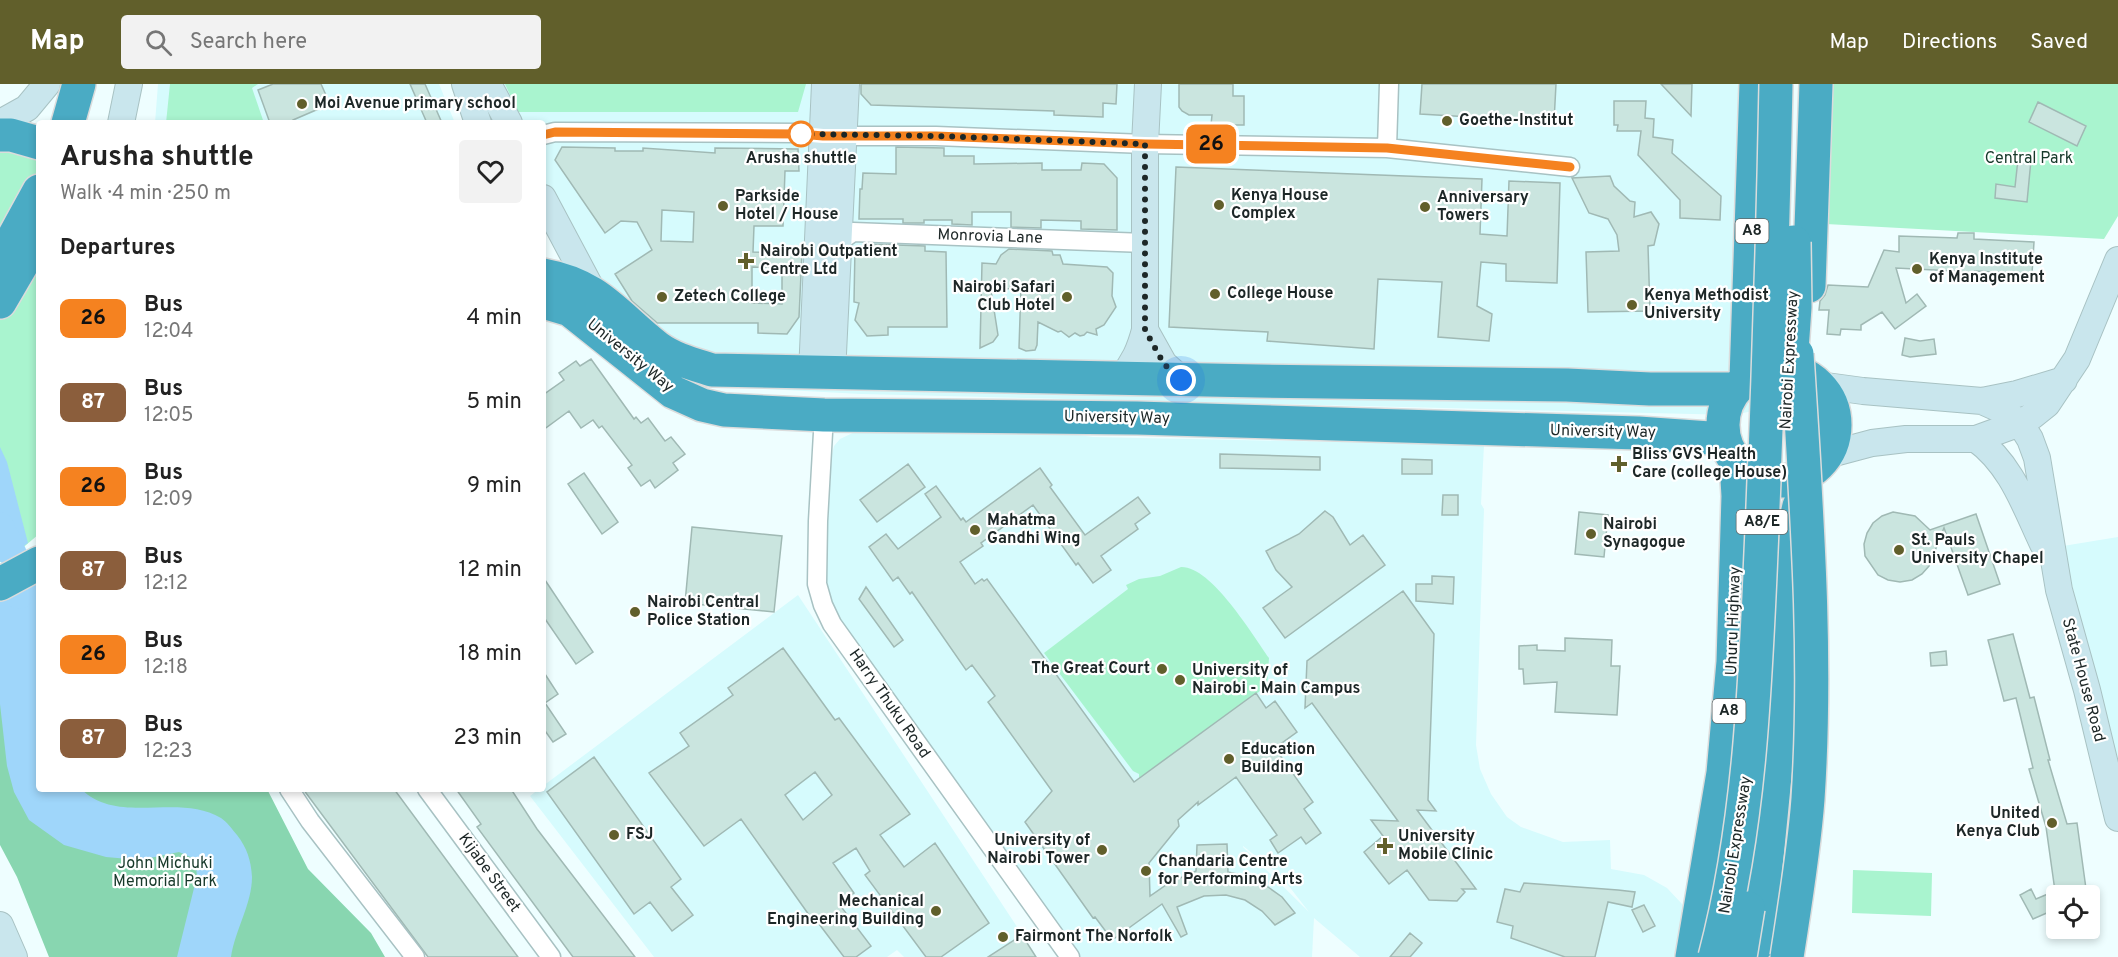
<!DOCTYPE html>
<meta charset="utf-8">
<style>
:root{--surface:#fff;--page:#f2f2f2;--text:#222;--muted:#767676;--accent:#615f2b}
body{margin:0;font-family:Overpass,sans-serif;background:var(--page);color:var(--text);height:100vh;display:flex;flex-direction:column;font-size:22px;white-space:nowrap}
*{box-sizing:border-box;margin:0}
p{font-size:20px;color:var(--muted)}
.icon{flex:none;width:33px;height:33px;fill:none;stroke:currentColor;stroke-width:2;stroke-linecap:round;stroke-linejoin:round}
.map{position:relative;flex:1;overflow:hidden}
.panel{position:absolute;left:36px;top:36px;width:510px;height:672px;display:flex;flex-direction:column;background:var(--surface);border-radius:6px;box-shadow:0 3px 9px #0003}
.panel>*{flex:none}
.badge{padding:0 12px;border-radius:9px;font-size:21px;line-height:39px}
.tools{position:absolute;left:2046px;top:801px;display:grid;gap:12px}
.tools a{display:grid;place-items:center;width:54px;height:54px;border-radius:6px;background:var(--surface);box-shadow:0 3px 9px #0003;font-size:30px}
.you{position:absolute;width:30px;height:30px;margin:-15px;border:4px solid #fff;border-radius:50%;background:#1a73e8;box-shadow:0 0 0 9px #1a73e833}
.map>.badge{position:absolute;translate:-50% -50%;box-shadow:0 0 0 3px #fff}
h2{padding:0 24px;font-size:22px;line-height:54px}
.round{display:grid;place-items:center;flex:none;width:63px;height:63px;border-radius:6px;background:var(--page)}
.overview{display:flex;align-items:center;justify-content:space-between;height:102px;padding:0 24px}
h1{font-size:28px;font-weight:700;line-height:45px}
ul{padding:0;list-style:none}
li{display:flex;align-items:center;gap:18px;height:84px;padding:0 24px}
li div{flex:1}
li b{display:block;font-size:22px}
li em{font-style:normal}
li .badge{min-width:66px;font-weight:700;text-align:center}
header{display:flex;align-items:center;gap:36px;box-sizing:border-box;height:84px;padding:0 30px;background:var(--accent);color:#fff}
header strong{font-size:28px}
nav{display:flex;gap:33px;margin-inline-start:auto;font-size:21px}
.search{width:420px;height:54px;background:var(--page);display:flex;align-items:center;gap:15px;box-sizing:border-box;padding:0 21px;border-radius:6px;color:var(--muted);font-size:22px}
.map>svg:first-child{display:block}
.built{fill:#d6fbfd;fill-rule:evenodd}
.green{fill:#a9f4cf}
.forest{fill:#88d6b0}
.water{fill:#9fd6fa}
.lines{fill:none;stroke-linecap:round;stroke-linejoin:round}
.river{stroke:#9fd6fa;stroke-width:28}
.building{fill:#cae5df;stroke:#a0b9b4;stroke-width:1.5;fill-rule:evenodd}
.street-casing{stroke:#a8c2c3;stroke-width:21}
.secondary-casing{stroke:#a8c2c3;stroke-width:28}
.highway-casing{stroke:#dbdcdc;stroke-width:36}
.street{stroke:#fff;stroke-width:18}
.secondary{stroke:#c9e6ed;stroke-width:26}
.highway{stroke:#4aabc4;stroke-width:33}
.highway-bridge-casing{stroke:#dbdcdc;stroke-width:36;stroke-linecap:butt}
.highway-bridge{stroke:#4aabc4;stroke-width:33}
.line-casing{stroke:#fff;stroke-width:14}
.line{stroke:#f58220;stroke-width:9}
.walk{stroke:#1d2727;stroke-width:6;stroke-dasharray:0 10.8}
.poi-dot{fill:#615f2b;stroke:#fff;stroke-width:2}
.stop-dot{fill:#fff;stroke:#f58220;stroke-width:3}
.labels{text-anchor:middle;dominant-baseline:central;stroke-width:4.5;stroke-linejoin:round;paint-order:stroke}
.shield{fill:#fff;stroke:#616868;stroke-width:1.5}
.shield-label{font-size:15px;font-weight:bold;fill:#1d2727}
.poi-label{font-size:16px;font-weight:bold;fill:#1d2727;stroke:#fff;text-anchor:start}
.stop-label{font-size:16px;font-weight:bold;fill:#1d2727;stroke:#fff}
.park-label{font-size:16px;fill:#17392a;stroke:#fff}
.street-label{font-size:16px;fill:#1d2727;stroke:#fff}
</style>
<header>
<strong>Map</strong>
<div class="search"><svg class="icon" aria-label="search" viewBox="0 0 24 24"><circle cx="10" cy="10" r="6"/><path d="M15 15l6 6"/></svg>Search here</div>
<nav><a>Map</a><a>Directions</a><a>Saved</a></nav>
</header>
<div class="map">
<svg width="2118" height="873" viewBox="0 0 2118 873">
<rect width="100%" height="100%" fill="#eefeff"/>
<path class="built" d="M158,0H439L455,39H155Z
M480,0H1771L1757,326L1734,331L861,310L709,302L652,271L543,107V39H501Z
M859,346L1056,348L1093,353L1484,361L1481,420L1484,425L1476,661L1480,685L1491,710L1507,733L1521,743L1563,758L1610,756L1611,785L1644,791L1667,804L1683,821L1686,873H1360L1314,834L1312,873H1079L835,531L829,516L823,488L829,382L834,362L840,355ZM1243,762L1281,792L1309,828L1243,763Z
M2118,453V697L2063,462Z
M798,511L1037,873H904L897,866L887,873H654L530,712L539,705H543V702Z"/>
<path class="green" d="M170,0H258L252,4L264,39H166Z
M505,0H806L798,28H518Z
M1832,0H2118V132L2104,155L1826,140Z
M0,67L20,68L39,78V450L12,473L0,478Z
M1181,483C1211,482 1252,550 1269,574L1267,602L1139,694V690L1133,687L1044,569L1128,505L1126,501L1139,495L1160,492Z
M1853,786L1932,789L1931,832L1852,829Z"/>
<path class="forest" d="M0,540L39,705H267L308,785L371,849L385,873H49L17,793L0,761Z"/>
<path class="water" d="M0,363L7,378L28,459L0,478Z
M39,491V705H81C119,742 178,708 221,734C227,738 232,745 237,751C247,764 251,776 252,793C252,820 235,846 231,873H177L197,792L195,775L179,768L140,776L106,773L64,761L29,736L14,708L7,682L0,620V514Z"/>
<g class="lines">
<path class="river" d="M0,442L22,490L19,511"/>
</g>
<path class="building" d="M273,0H321L330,20L293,36L294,39H270L258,6Z
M410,0H425L442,39H427Z
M861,0H1117L1116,20L1103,19V33L1054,31V27L871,21L861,10Z
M1179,0H1233V12H1244V41H1211L1212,31H1189L1182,27L1179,23Z
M1422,0H1556L1554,38L1420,30Z
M1661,0H1692L1691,32Z
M1614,17H1646L1645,34L1654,35L1653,53L1673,56L1672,69L1721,112L1720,136L1680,134V116L1638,71L1641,47H1617L1618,41H1614Z
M2038,18L2086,42L2077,62L2029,38Z
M562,63L615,64V67H643V64L715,69V64L798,65L799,87H785L783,142H754L753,168L802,169L799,233L787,250L758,249V239H657L655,237L632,217L615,190L652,166L637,138L621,137L605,149L555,76ZM662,126L694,128L693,158L661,157ZM752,183L782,184V220L752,219Z
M896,63L944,64V72H974V80L1042,79V86H1081L1082,79L1104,80L1117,94V146L1081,145V137L1041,136V144L1011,143V128H972V141L952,140V136H924V139H903V135H859L860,105H862L863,89L896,90Z
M2018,75L2031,76L2027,118L1995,114L1996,100L2015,103Z
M1176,83L1482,95L1480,150L1507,152L1509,97L1560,99L1557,199L1506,197V180L1481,178L1477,222L1492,230L1489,257L1438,253L1442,198L1378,195L1374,265L1267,257L1268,248L1169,243Z
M1610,92L1614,102L1630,117L1635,118L1634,133L1651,128L1659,140L1654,161L1648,162L1650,227L1588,228L1586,168L1619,167L1617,151L1608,135L1589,129L1572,94Z
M1958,149H1974V155L2034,158L2032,190L1975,187L1964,196L1954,187L1896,184L1906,219L1917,210L1926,222L1895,245L1882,228L1861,241V246L1841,245L1840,251L1827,250L1829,226H1819L1820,217L1825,211L1828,201L1868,203L1884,166L1899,168V152L1957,154Z
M867,160L925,162V167L946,168L947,243H888V251L867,252L855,236L859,219L854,218L855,163H867Z
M1009,165L1052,167L1053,171H1060L1063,180L1107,183L1113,189L1112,212L1116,223L1104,241L1096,245L1097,251L1087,248L1084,251L1080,252L1075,249L1069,253L1061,247L1058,248L1038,238L1037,261L1035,266L1026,267L1019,264L1021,202L1007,205L990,200L998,251L993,258L980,264L982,179L996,180L1001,171Z
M1905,254L1920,257L1934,255L1936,270L1910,273L1902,271Z
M591,275L634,335L636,333L641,339L648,334L665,357L671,353L685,370L673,379L678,386L655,404L650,396L641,402L628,384L632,381L602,342L599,344L593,336L581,344L569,327L543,346V311L564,296L559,289L576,277L580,282Z
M1220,370L1320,373V386L1220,384Z
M1402,375L1432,376V390H1402Z
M908,380L925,403L877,438L860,416Z
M1040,384L1052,401L1050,403L1085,451L1138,413L1150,429L1135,440L1138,445L1101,472L1111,486L1093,499L1078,479L1076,481L1033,421L981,459L983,462L960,478L975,500L982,495L984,497L987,495L1134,698L1256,609L1266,624L1275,617L1297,648L1275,664L1313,718L1304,725L1321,749L1306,760L1301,753L1278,769L1270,756L1277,751L1236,693L1198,721V718L1178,736L1179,742L1149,779L1150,812L1169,799L1196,787L1197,761L1227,760L1228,788L1251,793L1265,801L1282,813L1295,829L1275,841L1262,827L1245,816L1226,811L1204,812L1177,823L1187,850L1181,853L1162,820L1115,854L1110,847L1107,849L1095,833L1093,834L1025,738L1052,707L988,618L995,612L972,581L966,586L912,508L910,510L898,493L893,497L869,463L886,450L898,465L941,433L925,410L936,402L961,436L963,434L966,438Z
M584,389L618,438L602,450L568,400Z
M1443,411H1458V431H1442Z
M1325,427L1333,433L1350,461L1363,451L1385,481L1285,554L1263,524L1292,503L1276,486L1266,467L1299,450Z
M1579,428L1608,431L1604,473L1575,470Z
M1893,428L1915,432L1930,446L1976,430L2000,500L1968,511L1944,444L1929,482L1922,490L1912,496L1900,498L1888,496L1878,491L1865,472L1864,460L1867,449L1873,439L1882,432Z
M692,443L782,452L774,528L685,519Z
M1432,492L1454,493L1453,520L1416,517V500H1432Z
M543,493L593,568L576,580L543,532Z
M866,503L903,556L894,563L859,515Z
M1403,507L1434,550L1428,716L1436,727L1417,726L1476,805H1462L1465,808L1457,817L1429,816L1407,786L1389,800L1364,768L1383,752L1371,736L1398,737L1312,619L1305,624L1307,577Z
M2013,550L2030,614L2034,613L2050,676H2048L2067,740L2077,739L2087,812H2056V825L2033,835L2020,811L2031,805L2036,815L2055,807L2046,743L2029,685L2033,684L2016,614L2004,617L1988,556Z
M1565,554L1612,556L1611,582H1620L1617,631L1555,628L1557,598L1524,600L1523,585H1519V562L1537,561V566L1565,567Z
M783,564L835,636L839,634L910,730L880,751L904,783L935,759L989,839L941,873H926L865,791L870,787L856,764L833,779L854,809L839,820L871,862L856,873H844L816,836L814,838L741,735L704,762L649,689L689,662L680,649L733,611L728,604ZM815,688L832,711L803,736L785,711Z
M1946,567L1947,581L1931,582L1930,569Z
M543,587L558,610L545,619L566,650L553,658L543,644Z
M594,673L681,795L671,803L693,831L672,847L650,818L634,830L547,708Z
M303,705H394L518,873H428Z
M456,705H511L537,745L635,873H573L477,743L481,740Z
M1524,799L1618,806L1635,808L1632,823L1608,818L1595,873H1565L1511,854L1513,842L1497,838L1505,805L1520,808Z
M1644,821L1655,842L1643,848L1632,826Z
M1410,849L1422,859L1410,873H1390Z
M1022,851L1036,873H988Z"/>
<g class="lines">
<g class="street-casing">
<path id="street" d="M543,51L555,48L800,49L823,52H936L1145,60L1387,64L1570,83
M1387,64L1389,0
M839,158L853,148L1145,159
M824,331L818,437L817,500L823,521L832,540L1070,873
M289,705L310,737L415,873
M427,705L551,873"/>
</g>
<g class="secondary-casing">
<path id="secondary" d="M465,0L478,39
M488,0L509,39
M0,39L27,24L47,0
M121,39L129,0
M543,114L593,208
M1145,246L1164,280L1181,295
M812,289L825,0
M832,290L846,0
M1121,294C1134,279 1140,265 1145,246V60L1148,0
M1819,301L1863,307L1982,317L2000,325L2020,339L2030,355L2037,374L2059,506L2087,606L2118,734
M1982,317L2017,310L2064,296
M1976,355C2011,380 2025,422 2043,460
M1827,371L1872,359L1906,355H1976L2020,339L2032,332L2047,320L2077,275L2118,176
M0,841L14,873"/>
</g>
<g class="highway-casing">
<path id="highway" d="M68,39L79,0
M0,51H11L39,59
M0,178L39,107
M543,191C599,201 616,231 657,263C673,275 693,280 712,286L1258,297L1567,301L1650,305H1735
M1809,202L1816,0
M0,218L35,158
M543,218L570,226L673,308L702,321L724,326L824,331L1137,334L1638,349L1724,355
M1723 341a56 56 0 1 1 112 0a56 56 0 1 1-112 0Z
M1746,295L1756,0
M0,500L39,479
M1758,860C1768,764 1778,668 1786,572C1790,523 1787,471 1799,422
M1692,873L1723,689L1733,578L1738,412L1736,378"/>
</g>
<use href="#street" class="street"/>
<use href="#secondary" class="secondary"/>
<use href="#highway" class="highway"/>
<g class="highway-bridge-casing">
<path id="highway-bridge" d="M1790,295L1795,223L1794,158
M1715,873C1750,740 1755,604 1761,468C1768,312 1773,156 1776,0
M1740,873L1748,824
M1787,873C1795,821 1804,768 1808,715C1818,567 1806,418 1797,270"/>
</g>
<use href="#highway-bridge" class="highway-bridge"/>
</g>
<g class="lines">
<g class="line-casing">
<path id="line" d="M543,51L555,48L800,50L823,52H936L1145,60L1387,64L1570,83"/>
</g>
<use href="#line" class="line"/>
<path class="walk" d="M801,50L936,52L1145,60V246L1164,280L1181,296"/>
</g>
<g class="poi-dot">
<circle cx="302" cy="20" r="6"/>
<circle cx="1447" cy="37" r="6"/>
<circle cx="1219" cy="121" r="6"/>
<circle cx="723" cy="122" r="6"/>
<circle cx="1425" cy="123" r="6"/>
<path d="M743 168h6v6h6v6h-6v6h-6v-6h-6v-6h6z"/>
<circle cx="1917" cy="185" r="6"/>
<circle cx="1215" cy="210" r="6"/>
<circle cx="662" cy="213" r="6"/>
<circle cx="1067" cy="213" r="6"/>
<circle cx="1632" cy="221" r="6"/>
<path d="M1616 371h6v6h6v6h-6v6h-6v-6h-6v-6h6z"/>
<circle cx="975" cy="446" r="6"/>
<circle cx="1591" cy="450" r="6"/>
<circle cx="1899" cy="466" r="6"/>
<circle cx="635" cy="528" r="6"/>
<circle cx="1162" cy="585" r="6"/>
<circle cx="1180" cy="596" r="6"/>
<circle cx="1229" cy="675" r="6"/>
<circle cx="2052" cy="739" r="6"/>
<circle cx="614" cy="751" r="6"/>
<path d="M1382 753h6v6h6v6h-6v6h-6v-6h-6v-6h6z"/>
<circle cx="1102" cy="766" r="6"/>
<circle cx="1146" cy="787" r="6"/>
<circle cx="936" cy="827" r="6"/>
<circle cx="1003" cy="853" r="6"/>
</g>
<circle class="stop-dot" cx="801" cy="50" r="12"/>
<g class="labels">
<g class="shield">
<rect x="1735.5" y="135" width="33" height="24" rx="4.5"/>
<rect x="1736.5" y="426" width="51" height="24" rx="4.5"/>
<rect x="1712.5" y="615" width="33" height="24" rx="4.5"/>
</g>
<g class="shield-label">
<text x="1752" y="147">A8</text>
<text x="1762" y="438">A8/E</text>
<text x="1729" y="627">A8</text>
</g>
<g class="poi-label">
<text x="314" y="20">Moi Avenue primary school</text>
<text x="1459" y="37">Goethe-Institut</text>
<text x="1231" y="112">Kenya House<tspan x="1231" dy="18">Complex</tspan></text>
<text x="735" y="113">Parkside<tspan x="735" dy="18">Hotel / House</tspan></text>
<text x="1437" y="114">Anniversary<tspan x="1437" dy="18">Towers</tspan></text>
<text x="760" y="168">Nairobi Outpatient<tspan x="760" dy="18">Centre Ltd</tspan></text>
<text x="1929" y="176">Kenya Institute<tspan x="1929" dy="18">of Management</tspan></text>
<text x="1055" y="204" text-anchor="end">Nairobi Safari<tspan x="1055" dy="18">Club Hotel</tspan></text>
<text x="1227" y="210">College House</text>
<text x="1644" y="212">Kenya Methodist<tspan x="1644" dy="18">University</tspan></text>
<text x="674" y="213">Zetech College</text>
<text x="1632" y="371">Bliss GVS Health<tspan x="1632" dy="18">Care (college House)</tspan></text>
<text x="987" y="437">Mahatma<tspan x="987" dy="18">Gandhi Wing</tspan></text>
<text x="1603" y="441">Nairobi<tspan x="1603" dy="18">Synagogue</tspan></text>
<text x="1911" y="457">St. Pauls<tspan x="1911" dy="18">University Chapel</tspan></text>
<text x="647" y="519">Nairobi Central<tspan x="647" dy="18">Police Station</tspan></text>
<text x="1150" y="585" text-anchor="end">The Great Court</text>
<text x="1192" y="587">University of<tspan x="1192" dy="18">Nairobi - Main Campus</tspan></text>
<text x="1241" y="666">Education<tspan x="1241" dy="18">Building</tspan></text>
<text x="2040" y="730" text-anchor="end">United<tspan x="2040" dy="18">Kenya Club</tspan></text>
<text x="626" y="751">FSJ</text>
<text x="1398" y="753">University<tspan x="1398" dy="18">Mobile Clinic</tspan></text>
<text x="1090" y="757" text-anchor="end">University of<tspan x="1090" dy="18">Nairobi Tower</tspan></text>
<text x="1158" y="778">Chandaria Centre<tspan x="1158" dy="18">for Performing Arts</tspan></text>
<text x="924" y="818" text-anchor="end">Mechanical<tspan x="924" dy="18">Engineering Building</tspan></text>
<text x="1015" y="853">Fairmont The Norfolk</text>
</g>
<g class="stop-label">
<text x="801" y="75">Arusha shuttle</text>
</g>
<g class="park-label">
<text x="2029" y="75">Central Park</text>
<text x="165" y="780">John Michuki<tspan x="165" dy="18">Memorial Park</tspan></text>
</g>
<g class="street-label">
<text transform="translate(990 153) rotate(2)">Monrovia Lane</text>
<text transform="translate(630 272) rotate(39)">University Way</text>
<text transform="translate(1790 276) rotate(-87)">Nairobi Expressway</text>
<text transform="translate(1117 334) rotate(1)">University Way</text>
<text transform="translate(1603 348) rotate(1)">University Way</text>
<text transform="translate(1734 537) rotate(-88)">Uhuru Highway</text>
<text transform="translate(2083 596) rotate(75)">State House Road</text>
<text transform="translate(889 620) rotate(55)">Harry Thuku Road</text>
<text transform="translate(1736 761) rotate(-81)">Nairobi Expressway</text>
<text transform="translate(489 789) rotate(54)">Kijabe Street</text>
</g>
</g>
</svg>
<div class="tools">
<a><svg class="icon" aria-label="locate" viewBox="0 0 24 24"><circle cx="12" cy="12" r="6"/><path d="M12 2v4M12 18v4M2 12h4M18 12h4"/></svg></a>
</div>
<div class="you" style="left:1181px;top:296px"></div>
<b class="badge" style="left:1211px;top:60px;background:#f58220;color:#111">26</b>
<section class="panel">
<div class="overview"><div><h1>Arusha shuttle</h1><p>Walk · 4 min · 250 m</p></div><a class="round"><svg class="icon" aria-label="heart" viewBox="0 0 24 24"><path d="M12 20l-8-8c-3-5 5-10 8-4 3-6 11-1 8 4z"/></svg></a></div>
<h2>Departures</h2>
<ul>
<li><span class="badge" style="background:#f58220;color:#111">26</span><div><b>Bus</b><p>12:04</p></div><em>4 min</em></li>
<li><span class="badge" style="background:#8b5e3c;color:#fff">87</span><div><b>Bus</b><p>12:05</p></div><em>5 min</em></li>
<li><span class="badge" style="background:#f58220;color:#111">26</span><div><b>Bus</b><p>12:09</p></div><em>9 min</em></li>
<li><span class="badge" style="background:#8b5e3c;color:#fff">87</span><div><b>Bus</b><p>12:12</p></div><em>12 min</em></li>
<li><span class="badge" style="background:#f58220;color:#111">26</span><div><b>Bus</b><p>12:18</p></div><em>18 min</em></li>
<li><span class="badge" style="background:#8b5e3c;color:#fff">87</span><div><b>Bus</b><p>12:23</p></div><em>23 min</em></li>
</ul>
</section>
</div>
